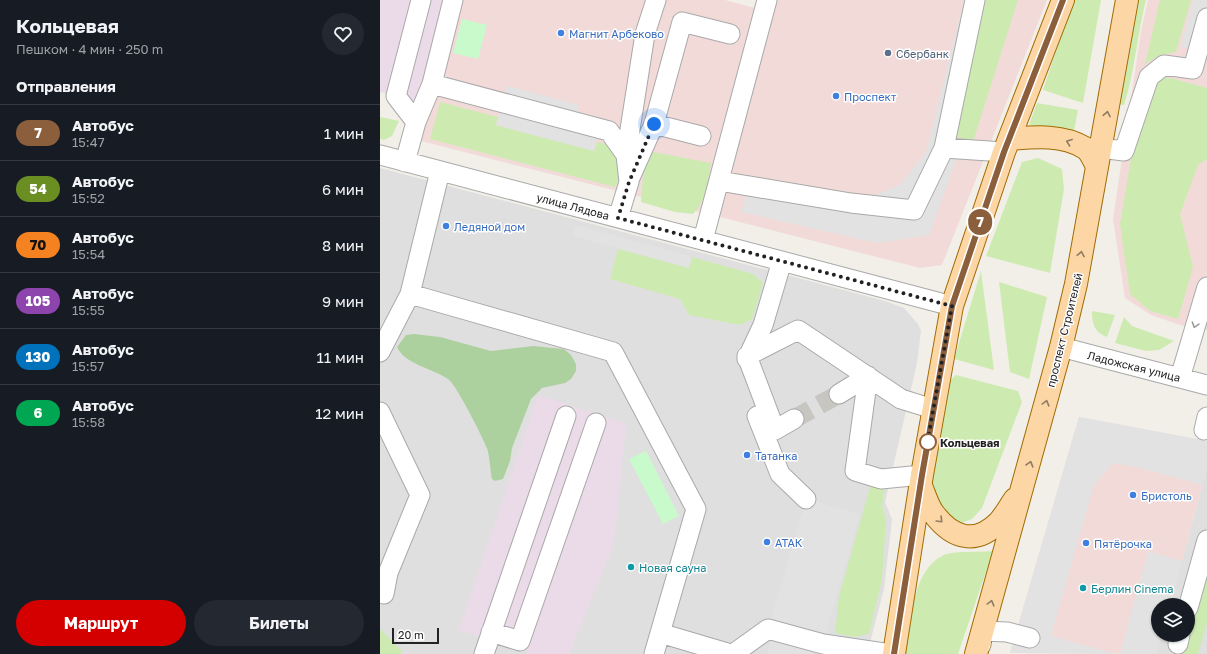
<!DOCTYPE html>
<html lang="ru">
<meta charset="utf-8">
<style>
:root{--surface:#171b24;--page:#242831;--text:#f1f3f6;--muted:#9ea1a6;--line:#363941;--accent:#d40000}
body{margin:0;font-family:"Golos Text",sans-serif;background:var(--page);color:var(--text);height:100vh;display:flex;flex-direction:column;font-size:15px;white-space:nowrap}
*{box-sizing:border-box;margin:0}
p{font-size:13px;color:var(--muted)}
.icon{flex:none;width:22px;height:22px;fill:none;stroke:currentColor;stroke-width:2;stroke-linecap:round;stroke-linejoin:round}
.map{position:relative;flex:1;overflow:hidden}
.drawer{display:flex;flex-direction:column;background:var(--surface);width:380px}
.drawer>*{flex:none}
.badge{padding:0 8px;border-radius:13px;font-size:14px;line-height:26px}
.tools{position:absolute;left:771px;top:598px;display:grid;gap:8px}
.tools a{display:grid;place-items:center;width:44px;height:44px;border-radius:50%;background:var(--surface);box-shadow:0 1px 3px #0004;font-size:20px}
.scale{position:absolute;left:12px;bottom:10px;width:47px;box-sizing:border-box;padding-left:4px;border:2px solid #222;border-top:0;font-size:11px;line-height:14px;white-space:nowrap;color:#222;-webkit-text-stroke:3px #fff;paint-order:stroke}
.you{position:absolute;width:20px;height:20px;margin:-10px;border:3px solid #fff;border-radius:50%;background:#1a73e8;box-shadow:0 0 0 6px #1a73e833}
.map>.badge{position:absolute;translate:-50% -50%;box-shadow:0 0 0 2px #fff}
h2{padding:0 16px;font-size:15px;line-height:36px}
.round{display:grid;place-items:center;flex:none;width:42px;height:42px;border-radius:21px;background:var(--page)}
.headline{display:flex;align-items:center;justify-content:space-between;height:68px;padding:0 16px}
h1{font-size:19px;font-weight:700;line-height:30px}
.action{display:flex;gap:8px;margin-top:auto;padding:8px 16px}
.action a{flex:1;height:46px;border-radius:24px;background:var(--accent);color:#fff;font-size:16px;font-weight:700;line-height:46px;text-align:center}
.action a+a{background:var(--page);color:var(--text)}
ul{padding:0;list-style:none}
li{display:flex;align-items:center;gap:12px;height:56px;padding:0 16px;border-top:1px solid var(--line)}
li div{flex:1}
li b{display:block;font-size:15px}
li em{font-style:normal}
li .badge{min-width:44px;font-weight:700;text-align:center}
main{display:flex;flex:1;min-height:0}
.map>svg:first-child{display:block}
.residential{fill:#e0dfdf}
.commercial{fill:#f2dad9}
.industrial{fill:#ebdbe8}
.grass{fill:#cdebb0}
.forest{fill:#add19e}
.park{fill:#c8facc}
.parking{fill:#e2e2e2}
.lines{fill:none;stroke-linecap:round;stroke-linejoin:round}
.minor-tunnel{stroke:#c8c6c1;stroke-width:19;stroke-dasharray:19 10;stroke-linecap:butt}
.minor-casing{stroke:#a9a9a9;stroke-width:21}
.major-casing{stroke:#a06b00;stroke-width:24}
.minor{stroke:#fff;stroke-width:19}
.major{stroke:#fcd6a4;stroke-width:22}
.oneway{stroke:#8f7c63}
.oneway2{stroke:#9c9c9c}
.line-casing{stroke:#fff;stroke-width:9}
.line{stroke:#8b5e3c;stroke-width:6}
.walk{stroke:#222;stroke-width:4;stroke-dasharray:0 7.2}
.shop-dot{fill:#3f7fe0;stroke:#fff;stroke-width:1.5}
.service-dot{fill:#5c6f8a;stroke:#fff;stroke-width:1.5}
.stop-dot{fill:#fff;stroke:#8b5e3c;stroke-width:2}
.culture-dot{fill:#0f9aa8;stroke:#fff;stroke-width:1.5}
.labels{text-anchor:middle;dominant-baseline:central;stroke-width:3;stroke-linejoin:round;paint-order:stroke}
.shop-label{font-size:11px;fill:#366cbe;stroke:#fff;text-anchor:start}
.service-label{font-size:11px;fill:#4e5e75;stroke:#fff;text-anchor:start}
.street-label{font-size:11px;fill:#222;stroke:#fff}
.stop-label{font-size:11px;font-weight:bold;fill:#222;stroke:#fff;text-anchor:start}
.culture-label{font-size:11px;fill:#0d838f;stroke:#fff;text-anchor:start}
</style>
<main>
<section class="drawer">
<div class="headline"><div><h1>Кольцевая</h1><p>Пешком · 4 мин · 250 m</p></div><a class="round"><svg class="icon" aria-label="heart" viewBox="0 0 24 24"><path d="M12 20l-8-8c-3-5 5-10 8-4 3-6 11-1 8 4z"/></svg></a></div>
<h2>Отправления</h2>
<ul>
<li><span class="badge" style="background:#8b5e3c;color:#fff">7</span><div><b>Автобус</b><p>15:47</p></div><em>1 мин</em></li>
<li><span class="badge" style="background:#6b8e23;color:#fff">54</span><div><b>Автобус</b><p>15:52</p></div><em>6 мин</em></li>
<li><span class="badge" style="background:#f58220;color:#111">70</span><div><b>Автобус</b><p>15:54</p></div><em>8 мин</em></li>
<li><span class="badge" style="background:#8e44ad;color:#fff">105</span><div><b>Автобус</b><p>15:55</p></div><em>9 мин</em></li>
<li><span class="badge" style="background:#0072bc;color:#fff">130</span><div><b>Автобус</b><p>15:57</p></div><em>11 мин</em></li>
<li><span class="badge" style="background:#00a651;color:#fff">6</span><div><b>Автобус</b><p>15:58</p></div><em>12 мин</em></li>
</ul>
<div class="action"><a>Маршрут</a><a>Билеты</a></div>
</section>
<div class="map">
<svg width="827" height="654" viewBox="0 0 827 654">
<rect width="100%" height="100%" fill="#f2efe9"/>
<path class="residential" d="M0,168L505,301L524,308L538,324L541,331L537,363L505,502L512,519L504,589L487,654H0Z
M827,468V654H776L781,635H808V605H790Z"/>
<path class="commercial" d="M78,0H345L375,8L377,0H667L562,265L540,268L41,141Z
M768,0H827V330L800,325L771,315L745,298L733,219L761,31Z
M699,417L827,441V468L790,605H778V635H781L776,654L630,653Z"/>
<path class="industrial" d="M0,0H67L41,102L0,92Z
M158,395L246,424L234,544L189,654H153L79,630Z"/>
<path class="grass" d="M606,0H638L593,142L576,137L573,129Z
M693,0H721L703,103L663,90Z
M755,0H766C757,35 755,71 744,105L737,104Z
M780,0H811L796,52L780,55L765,64Z
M782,78H791L827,88V159L818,165L800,214L813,267L798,319L770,311L750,294L740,224L753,147L773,81Z
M60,102L118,117L116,125L214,151L217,142L231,145L239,155L238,181L235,187L50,139Z
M657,103L698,110L693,136L649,125Z
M0,117L19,121L12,136L4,140L0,139Z
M268,151L331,163C328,180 326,201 313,214L295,212L261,202L264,165Z
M658,158L682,169L684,189L670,273L606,256L642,162Z
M238,249L309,268L312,257L373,274L383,283L372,319L360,325L309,315L300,299L230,279Z
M601,271L614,370L574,359Z
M619,282L667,297L649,379L630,372Z
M712,311L735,315L727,337C714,332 712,324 712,311Z
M744,317L752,326L794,341L779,350L766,351L735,343Z
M576,375L638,391L642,402L602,508L592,519L576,525L555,501L551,481L565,385Z
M491,484L505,487L502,505L506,520L502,580L489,634L474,637L455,633L459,596Z
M613,551L578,654H524C530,624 532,569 564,555C572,551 602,552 613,551Z
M827,563V623L818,654H802Z
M0,629L23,652L19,654H0Z"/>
<path class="forest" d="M34,334L60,337L111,351L153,346L184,349L191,355L196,364V371L191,379L185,383L162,388L151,399L132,448L130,461L123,479L115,481L112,479C110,469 110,458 107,448C103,438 76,384 68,379C54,369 24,364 17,347L26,335Z"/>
<path class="park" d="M82,19L107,25L98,59L73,53Z
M266,451L299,516L283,524L249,459Z"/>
<path class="parking" d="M584,0H603L570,129L576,160L549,235L497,243L361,212L371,177L492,197L521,184L546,152Z
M813,0H827L814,50L801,47Z
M127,86L199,105L196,119L220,126L214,151L116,125Z
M196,225L312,257L309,268L193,236Z
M699,417L827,441V468L823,485L760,468L733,463L714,485L671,636L736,654L630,653Z
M426,499L480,514L443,644L388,629Z
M768,551L802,561L790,605H778V635H781L776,654H740Z
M392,635L434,646L432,654H387Z"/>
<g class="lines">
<path class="minor-tunnel" d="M414,419L459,394"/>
<g class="minor-casing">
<path id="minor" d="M52,84L73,0
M36,122L16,96L41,0
M274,124L321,136
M564,148L624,152
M720,148L744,151L769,77L784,65L813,69L827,18
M0,155L572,306
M246,155L265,34L276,0
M25,162L36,122L52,84L229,131L246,155L249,182L238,218
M249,180L274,124L302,22L350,34
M339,181L471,203L534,210L564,148L595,0
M323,240L387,0
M30,294L233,352L316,509L274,654
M681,347L827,385
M0,352L30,294L60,171
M367,359L383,325L402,261
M488,376L475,471L501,479L542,475
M800,378L827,287
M459,394L488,376
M0,412L40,495L8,573L4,594
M377,416L400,474L426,499
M414,419L395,430L367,356L418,330L521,399L553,409
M824,430L827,417
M808,608L827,540
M111,632L140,641L216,423
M280,633L351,654
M798,644L800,635
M601,645L603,631L627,632L650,638
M104,654L186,416
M353,654L388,629L443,644L511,654"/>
</g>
<g class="major-casing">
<path id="major" d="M629,139C654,137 682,134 705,148C710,151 714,161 717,166
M541,486C545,495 548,507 554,514C573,539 596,545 619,522C625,515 630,506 635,499
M514,654L542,475L572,306L624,152L683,0
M596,654L681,347L696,284L747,0"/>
</g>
<use href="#minor" class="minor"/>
<use href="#major" class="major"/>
</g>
<defs><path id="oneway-chevron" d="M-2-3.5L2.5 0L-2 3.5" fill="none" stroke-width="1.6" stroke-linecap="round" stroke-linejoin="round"/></defs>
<g class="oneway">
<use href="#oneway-chevron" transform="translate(727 114) rotate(-79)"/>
<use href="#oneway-chevron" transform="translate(689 142) rotate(-160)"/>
<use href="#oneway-chevron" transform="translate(701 254) rotate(-79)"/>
<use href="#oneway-chevron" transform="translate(666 403) rotate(-75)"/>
<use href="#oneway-chevron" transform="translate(650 464) rotate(-74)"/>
<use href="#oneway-chevron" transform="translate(560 520) rotate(45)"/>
<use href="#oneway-chevron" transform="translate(611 603) rotate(-75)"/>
</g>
<use class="oneway2" href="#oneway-chevron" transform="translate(815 325) rotate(108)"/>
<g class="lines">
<g class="line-casing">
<path id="line" d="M514,654L542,475L572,306L624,152L683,0"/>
</g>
<use href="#line" class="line"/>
<path class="walk" d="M274,124L249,182L238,218L572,306L547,444L548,442"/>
</g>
<g class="shop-dot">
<circle cx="181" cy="33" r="4"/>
<circle cx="456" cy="96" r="4"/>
<circle cx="66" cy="226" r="4"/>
<circle cx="367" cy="455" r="4"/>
<circle cx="753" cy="495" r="4"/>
<circle cx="387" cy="542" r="4"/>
<circle cx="706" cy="543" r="4"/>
</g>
<circle class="service-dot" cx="508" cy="53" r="4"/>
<circle class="stop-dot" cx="548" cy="442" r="8"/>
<g class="culture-dot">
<circle cx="251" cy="567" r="4"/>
<circle cx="703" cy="588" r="4"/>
</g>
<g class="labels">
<g class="shop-label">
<text x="189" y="33">Магнит Арбеково</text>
<text x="464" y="96">Проспект</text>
<text x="74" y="226">Ледяной дом</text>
<text x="375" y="455">Татанка</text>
<text x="761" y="495">Бристоль</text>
<text x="395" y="542">АТАК</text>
<text x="714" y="543">Пятёрочка</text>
</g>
<g class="service-label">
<text x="516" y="53">Сбербанк</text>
</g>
<g class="street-label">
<text transform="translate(193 206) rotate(15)">улица Лядова</text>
<text transform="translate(684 330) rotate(-76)">проспект Строителей</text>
<text transform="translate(754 366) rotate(14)">Ладожская улица</text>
</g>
<g class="stop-label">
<text x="560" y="442">Кольцевая</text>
</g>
<g class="culture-label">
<text x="259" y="567">Новая сауна</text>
<text x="711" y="588">Берлин Cinema</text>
</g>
</g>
</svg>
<div class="tools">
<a><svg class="icon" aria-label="layers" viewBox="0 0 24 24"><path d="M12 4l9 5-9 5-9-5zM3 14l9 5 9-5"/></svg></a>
</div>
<div class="scale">20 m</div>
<div class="you" style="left:274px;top:124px"></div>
<b class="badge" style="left:600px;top:222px;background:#8b5e3c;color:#fff">7</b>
</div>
</main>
